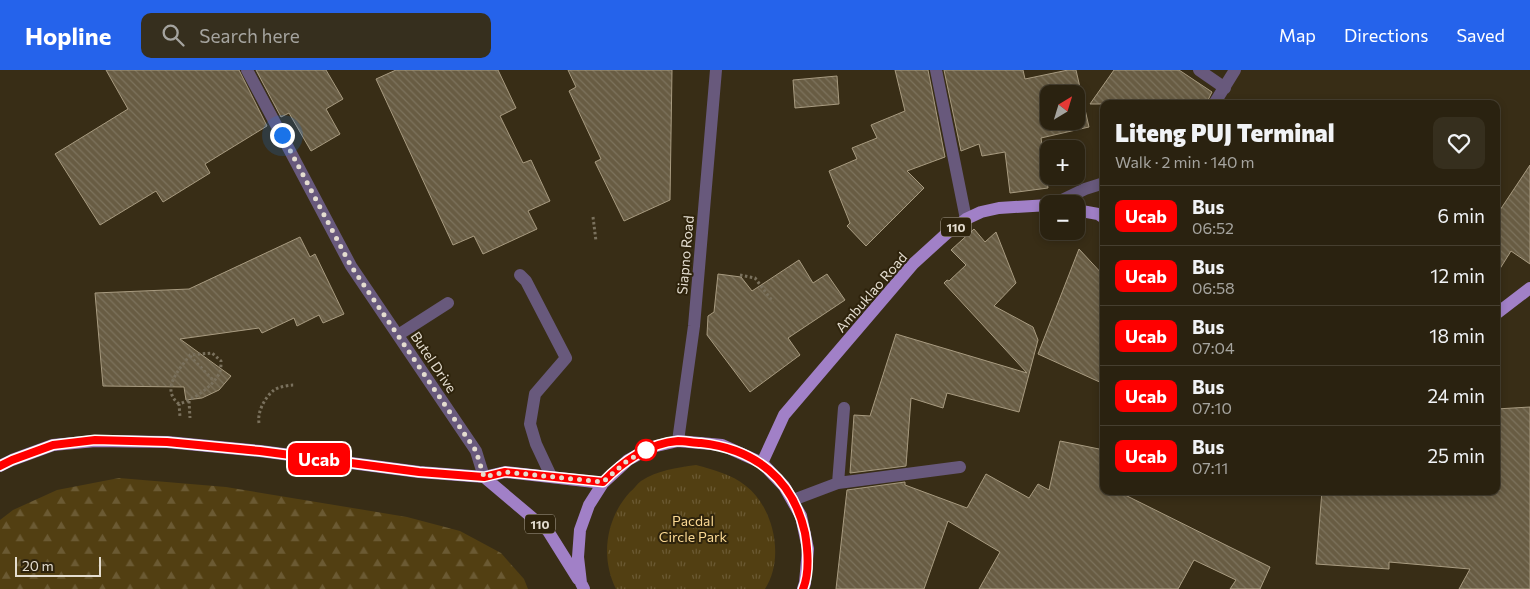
<!DOCTYPE html>
<meta charset="utf-8">
<style>
:root{--surface:#2a2210;--page:#362f1e;--text:#f1f3f6;--muted:#a5a49f;--line:#463f30;--accent:#2563eb}
body{margin:0;font-family:Commissioner,sans-serif;background:var(--page);color:var(--text);height:100vh;display:flex;flex-direction:column;font-size:19px;white-space:nowrap}
*{box-sizing:border-box;margin:0}
p{font-size:16px;color:var(--muted)}
.icon{flex:none;width:28px;height:28px;fill:none;stroke:currentColor;stroke-width:2;stroke-linecap:round;stroke-linejoin:round}
.map{position:relative;flex:1;overflow:hidden}
.sheet{position:absolute;left:1100px;top:30px;width:400px;height:395px;display:flex;flex-direction:column;background:var(--surface);border-radius:10px;box-shadow:0 2px 8px #0003,0 0 0 1px var(--line)}
.sheet>*{flex:none}
.badge{padding:0 10px;border-radius:8px;font-size:18px;line-height:32px}
.needle{width:32px;rotate:38deg}
.controls{position:absolute;left:1040px;top:15px;display:grid;gap:10px}
.controls a{display:grid;place-items:center;width:45px;height:45px;border-radius:10px;background:var(--surface);box-shadow:0 2px 8px #0003,0 0 0 1px var(--line);font-size:25px}
.scale{position:absolute;left:15px;bottom:12px;width:86px;box-sizing:border-box;padding-left:5px;border:2px solid #e4ddd0;border-top:0;font-size:14px;line-height:18px;white-space:nowrap;color:#e4ddd0;-webkit-text-stroke:4px #2e230c;paint-order:stroke}
.you{position:absolute;width:25px;height:25px;margin:-12px;border:4px solid #fff;border-radius:50%;background:#1a73e8;box-shadow:0 0 0 8px #1a73e833}
.map>.badge{position:absolute;translate:-50% -50%;box-shadow:0 0 0 2px #fff}
.round{display:grid;place-items:center;flex:none;width:52px;height:52px;border-radius:10px;background:var(--page)}
.summary{display:flex;align-items:center;justify-content:space-between;height:85px;padding:0 15px}
h1{font-size:24px;font-weight:800;line-height:38px}
ul{padding:0;list-style:none}
li{display:flex;align-items:center;gap:15px;height:60px;padding:0 15px;border-top:1px solid var(--line)}
li div{flex:1}
li b{display:block;font-size:19px}
li em{font-style:normal}
li .badge{min-width:55px;font-weight:700;text-align:center}
header{display:flex;align-items:center;gap:30px;box-sizing:border-box;height:70px;padding:0 25px;background:var(--accent);color:#fff}
header strong{font-size:24px}
nav{display:flex;gap:28px;margin-inline-start:auto;font-size:18px}
.search{width:350px;height:45px;background:var(--page);display:flex;align-items:center;gap:12px;box-sizing:border-box;padding:0 18px;border-radius:10px;color:var(--muted);font-size:19px}
.map>svg:first-child{display:block}
.grass{fill:url(#grass-tufts)}
.forest{fill:url(#forest-firs)}
.building{fill:url(#building-back-hatch);stroke:#a89b80;fill-rule:evenodd}
.lines{fill:none;stroke-linecap:round;stroke-linejoin:round}
.path{stroke:#7a715d;stroke-width:3;stroke-dasharray:2.5 2.5;stroke-linecap:butt}
.minor{stroke:#68597c;stroke-width:12}
.major{stroke:#a180c7;stroke-width:12}
.line-casing{stroke:#fff;stroke-width:11}
.line{stroke:#f00;stroke-width:8}
.walk{stroke:#e4ddd0;stroke-width:5;stroke-dasharray:0 9}
.stop-dot{fill:#fff;stroke:#f00;stroke-width:2.5}
.labels{text-anchor:middle;dominant-baseline:central;stroke-width:4;stroke-linejoin:round;paint-order:stroke}
.shield{fill:#2e230c;stroke:#ada595;stroke-width:1}
.shield-label{font-size:12px;font-weight:bold;fill:#e4ddd0}
.street-label{font-size:14px;fill:#e4ddd0;stroke:#2e230c}
.park-label{font-size:14px;fill:#fad893;stroke:#2e230c}
</style>
<header>
<strong>Hopline</strong>
<div class="search"><svg class="icon" aria-label="search" viewBox="0 0 24 24"><circle cx="10" cy="10" r="6"/><path d="M15 15l6 6"/></svg>Search here</div>
<nav><a>Map</a><a>Directions</a><a>Saved</a></nav>
</header>
<div class="map">
<svg width="1530" height="519" viewBox="0 0 1530 519">
<defs>
<pattern id="grass-tufts" width="24" height="20" patternUnits="userSpaceOnUse" patternTransform="scale(1.25)"><rect width="24" height="20" fill="#523f12"/><path d="M3 7l-1-3M5 7V3M7 7l1-3M15 17l-1-3M17 17v-4M19 17l1-3" fill="none" stroke="#6b5a33"/></pattern>
<pattern id="forest-firs" width="22" height="20" patternUnits="userSpaceOnUse" patternTransform="scale(1.25)"><rect width="22" height="20" fill="#523f12"/><path d="M5 1l3.5 6h-7zM16 11l3.5 6h-7z" fill="#6b5a33"/></pattern>
<pattern id="building-back-hatch" width="6" height="6" patternUnits="userSpaceOnUse" patternTransform="scale(1.25)"><rect width="6" height="6" fill="#685c43"/><path d="M-1 5l2 2M0 0l6 6M5-1l2 2" fill="none" stroke="#7d735d"/></pattern>
</defs>
<rect width="100%" height="100%" fill="#382d16"/>
<path class="grass" d="M696,395C714,400 731,404 746,416C774,438 785,488 765,519H616C600,487 606,448 630,422C634,419 637,414 641,411C658,400 676,398 696,395Z"/>
<path class="forest" d="M119,408L226,417L407,447L460,461L501,483L524,509L528,519H0V450L13,440L57,420Z"/>
<path class="building" d="M106,0H239L267,56L205,94L210,103L163,132L156,121L100,155L55,84L128,39Z
M256,0H326L343,29L326,39L340,64L311,81L289,43L281,47Z
M396,0H498L516,38L500,46L523,93L531,90L550,131L528,141L537,159L483,184L474,166L453,175L376,9Z
M568,0H672L670,130L624,151L595,92L601,89L569,21L576,17Z
M895,0H928L945,87L907,101L924,118L866,176L847,156L850,153L829,101L857,89L852,78L877,68L871,55L905,41Z
M944,0H1023L1025,9L1068,0H1076L1089,57L1041,68L1048,118L1010,123L1005,82L982,86L979,74L961,81ZM1049,24H1076V51H1049Z
M1114,0H1179L1212,22L1206,34H1090Z
M837,6L839,34L795,38L793,10Z
M1530,95V194L1511,181L1496,205V146Z
M974,159L985,172L996,162L1016,213L994,236L1033,257L1038,270L1019,342L947,323L943,338L911,328L906,396L850,403L854,345L870,346L896,264L1027,303L944,213L947,210L949,211L966,195L951,180Z
M300,167L310,187L315,184L344,244L323,253L319,245L297,256L294,248L262,263L259,258L180,269L231,306L219,320L202,328L186,330L184,317L103,316L95,223L189,219Z
M1079,179L1104,206V314L1038,284Z
M799,190L813,213L827,204L845,230L788,268L800,285L750,322L707,265L708,246L714,242L718,204L741,207L752,221Z
M1530,337V519H1459L1470,499L1389,492V499L1316,494L1322,421H1499L1496,339Z
M1060,371L1104,380V404L1100,413L1104,415V421H1117L1270,497L1260,519H1230L1236,510L1194,490L1178,519H979L1000,482L948,451L924,519H836L847,420L905,412V415L967,438L986,404L1029,428L1038,414L1049,420Z"/>
<g class="lines">
<path class="path" d="M593,147L596,171
M740,205L755,208L773,232
M190,286L213,310
M189,331L190,348
M179,334C160,319 179,300 190,285L212,283L221,291C221,295 221,300 219,304C211,318 194,329 179,334L180,347
M259,353C257,342 265,327 274,320C279,317 288,315 294,315"/>
<path class="minor" d="M247,0L351,196L476,381L484,407
M936,0L966,149
M1199,0L1225,18
M1214,34L1235,0
M1054,134L1085,119L1104,113
M520,205L526,211L566,288L535,324L530,354L536,374L551,406
M398,265L448,233
M678,371L694,256L716,0
M838,413L844,338
M793,430L838,413L960,397"/>
<path class="major" d="M1076,140L1098,144L1104,148
M1496,244L1530,218
M762,393L784,345L913,194L946,164L966,149L981,142L999,138L1049,135
M0,396L12,390L53,375L95,371L167,372L260,381L419,402L484,407L505,402L603,413
M484,407L548,461L578,509
M584,519L581,513L578,487L580,460L589,435L603,413L628,390L652,377L678,371L722,375L762,393L784,416L801,446L808,479L805,513L803,519"/>
</g>
<g class="lines">
<g class="line-casing">
<path id="line" d="M0,396L12,390L53,375L95,370L167,372L260,381L419,402L484,407L505,402L603,412C622,392 649,373 678,371C685,371 694,373 701,373C755,379 793,409 805,463C808,481 810,502 803,519"/>
</g>
<use href="#line" class="line"/>
<path class="walk" d="M282,65L351,196L476,381L484,407L505,402L603,412L628,390L652,378L646,380"/>
</g>
<circle class="stop-dot" cx="646" cy="380" r="10"/>
<g class="labels">
<g class="shield">
<rect x="941" y="147.5" width="30" height="19" rx="4"/>
<rect x="525" y="444.5" width="30" height="19" rx="4"/>
</g>
<g class="shield-label">
<text x="956" y="157">110</text>
<text x="540" y="454">110</text>
</g>
<g class="street-label">
<text transform="translate(685 185) rotate(-85)">Siapno Road</text>
<text transform="translate(871 222) rotate(-49)">Ambuklao Road</text>
<text transform="translate(434 292) rotate(56)">Butel Drive</text>
</g>
<g class="park-label">
<text x="693" y="450">Pacdal<tspan x="693" dy="16">Circle Park</tspan></text>
</g>
</g>
</svg>
<div class="controls">
<a><svg class="needle" viewBox="-14 -14 28 28"><path d="M0-13l5 13h-10z" fill="#e53935"/><path d="M0 13l5-13h-10z" fill="#a5a49f"/></svg></a>
<a>+</a>
<a>−</a>
</div>
<div class="scale">20 m</div>
<div class="you" style="left:282px;top:65px"></div>
<b class="badge" style="left:319px;top:389px;background:#f00;color:#fff">Ucab</b>
<section class="sheet">
<div class="summary"><div><h1>Liteng PUJ Terminal</h1><p>Walk · 2 min · 140 m</p></div><a class="round"><svg class="icon" aria-label="heart" viewBox="0 0 24 24"><path d="M12 20l-8-8c-3-5 5-10 8-4 3-6 11-1 8 4z"/></svg></a></div>
<ul>
<li><span class="badge" style="background:#f00;color:#fff">Ucab</span><div><b>Bus</b><p>06:52</p></div><em>6 min</em></li>
<li><span class="badge" style="background:#f00;color:#fff">Ucab</span><div><b>Bus</b><p>06:58</p></div><em>12 min</em></li>
<li><span class="badge" style="background:#f00;color:#fff">Ucab</span><div><b>Bus</b><p>07:04</p></div><em>18 min</em></li>
<li><span class="badge" style="background:#f00;color:#fff">Ucab</span><div><b>Bus</b><p>07:10</p></div><em>24 min</em></li>
<li><span class="badge" style="background:#f00;color:#fff">Ucab</span><div><b>Bus</b><p>07:11</p></div><em>25 min</em></li>
</ul>
</section>
</div>
